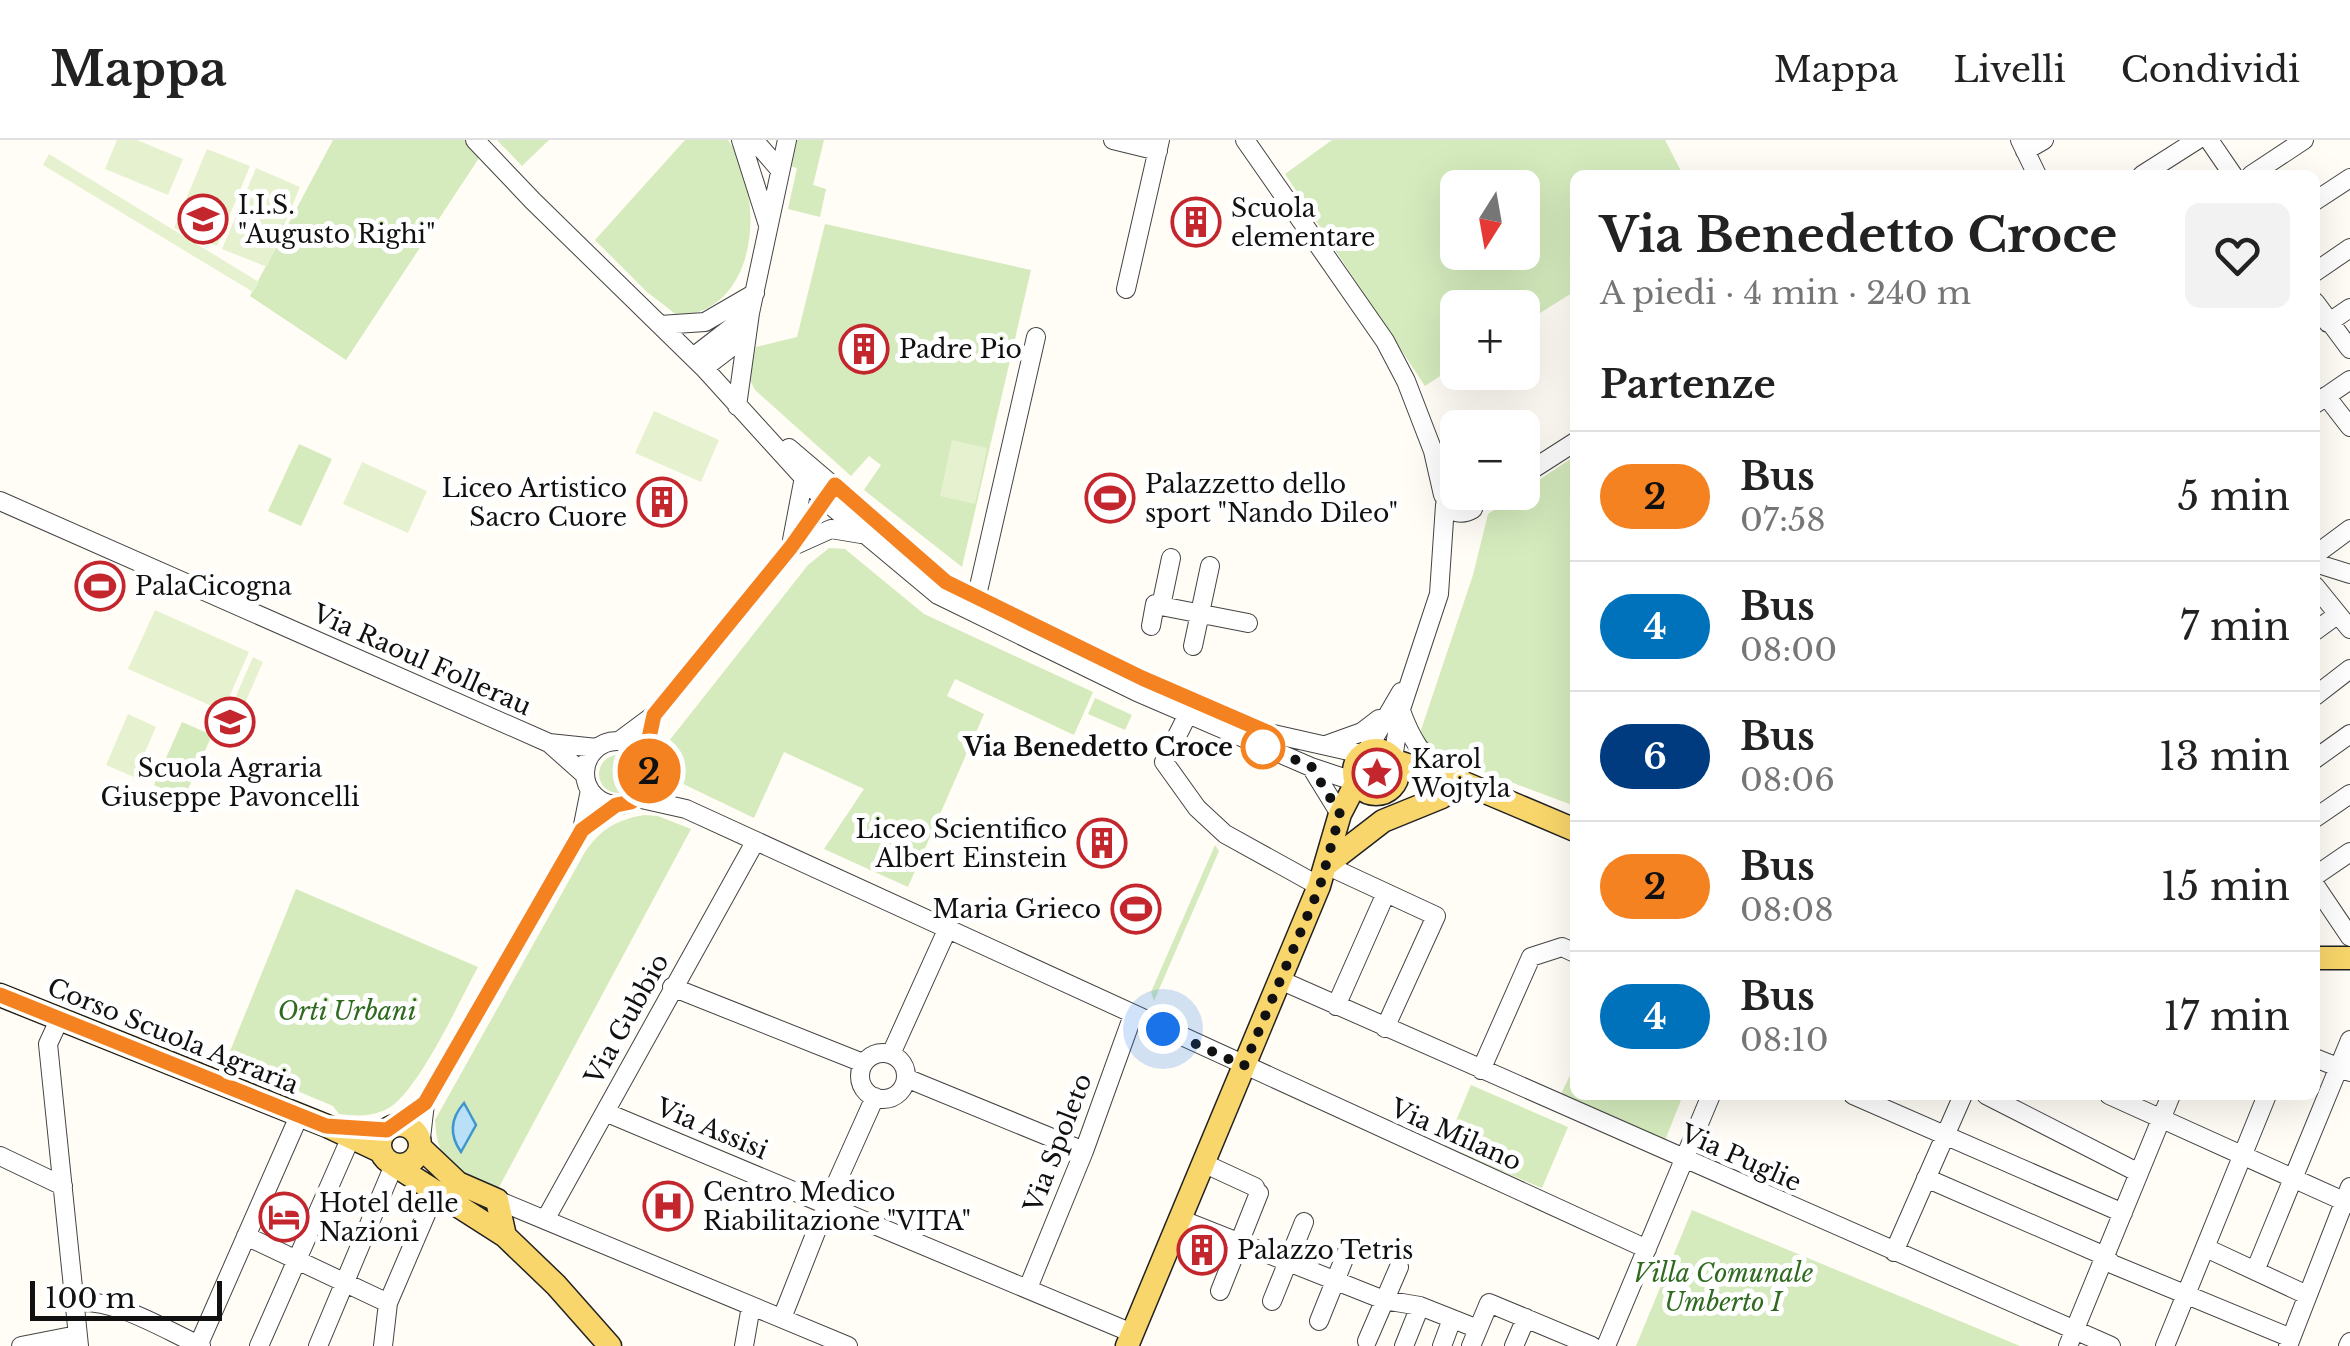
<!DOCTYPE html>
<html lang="it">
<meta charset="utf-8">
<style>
:root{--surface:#fff;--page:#f2f2f2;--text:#222;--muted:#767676;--line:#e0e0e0}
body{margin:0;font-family:"Libre Baskerville",serif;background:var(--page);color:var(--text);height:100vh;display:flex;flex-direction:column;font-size:38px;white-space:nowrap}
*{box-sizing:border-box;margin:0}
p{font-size:32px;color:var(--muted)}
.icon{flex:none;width:55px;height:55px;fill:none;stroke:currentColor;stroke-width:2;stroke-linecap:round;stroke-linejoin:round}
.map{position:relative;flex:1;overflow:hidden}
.drawer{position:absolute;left:1570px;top:30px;width:750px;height:930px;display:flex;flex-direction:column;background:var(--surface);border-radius:15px;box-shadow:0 10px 40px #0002}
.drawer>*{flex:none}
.badge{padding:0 20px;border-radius:32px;font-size:35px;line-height:65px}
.needle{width:65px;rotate:191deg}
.tools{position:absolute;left:1440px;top:30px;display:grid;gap:20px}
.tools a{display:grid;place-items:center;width:100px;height:100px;border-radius:15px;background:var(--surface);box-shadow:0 10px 40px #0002;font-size:50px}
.scale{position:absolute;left:30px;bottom:25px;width:192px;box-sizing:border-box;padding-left:10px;border:5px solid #111;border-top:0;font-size:28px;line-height:35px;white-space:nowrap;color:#111;-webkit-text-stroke:8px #fff;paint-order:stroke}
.you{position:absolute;width:50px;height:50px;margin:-25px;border:8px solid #fff;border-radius:50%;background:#1a73e8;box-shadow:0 0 0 15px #1a73e833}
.map>.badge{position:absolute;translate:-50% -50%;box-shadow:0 0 0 5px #fff}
h2{padding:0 30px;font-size:38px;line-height:90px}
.round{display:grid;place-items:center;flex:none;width:105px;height:105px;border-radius:15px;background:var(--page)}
.head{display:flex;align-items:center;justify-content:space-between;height:170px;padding:0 30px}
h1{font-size:48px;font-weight:700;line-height:75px}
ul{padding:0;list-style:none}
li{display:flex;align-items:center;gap:30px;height:130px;padding:0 30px;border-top:2px solid var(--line)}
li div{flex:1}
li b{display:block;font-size:38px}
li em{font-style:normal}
li .badge{min-width:110px;font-weight:700;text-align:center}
header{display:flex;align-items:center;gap:60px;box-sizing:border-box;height:140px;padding:0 50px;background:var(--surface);border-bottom:2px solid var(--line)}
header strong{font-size:48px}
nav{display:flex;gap:55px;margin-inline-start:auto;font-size:35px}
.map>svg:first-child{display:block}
.green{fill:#d5ebbd;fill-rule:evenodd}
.pitch{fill:#e6f2cf}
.water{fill:#b9e0f7;stroke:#3f96cf;stroke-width:2.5}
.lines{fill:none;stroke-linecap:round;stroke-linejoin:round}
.minor-casing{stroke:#444;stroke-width:20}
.major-casing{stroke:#222;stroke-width:25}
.minor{stroke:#fff;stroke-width:18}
.major{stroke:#f9d66b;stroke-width:22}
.line-casing{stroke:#fff;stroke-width:22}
.line{stroke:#f58220;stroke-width:15}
.walk{stroke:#111;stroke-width:10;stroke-dasharray:0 18}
.stop-dot{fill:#fff;stroke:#f58220;stroke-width:5}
.labels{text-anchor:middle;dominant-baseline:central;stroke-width:10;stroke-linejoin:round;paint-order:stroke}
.poi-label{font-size:25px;fill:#111;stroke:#fff;text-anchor:start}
.street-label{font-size:25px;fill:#111;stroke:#fff}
.stop-label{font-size:25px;font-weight:bold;fill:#111;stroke:#fff;text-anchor:end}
.park-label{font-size:25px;font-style:italic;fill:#2f6b1f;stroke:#fff}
</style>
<header>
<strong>Mappa</strong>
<nav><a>Mappa</a><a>Livelli</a><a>Condividi</a></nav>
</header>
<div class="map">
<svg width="2350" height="1206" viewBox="0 0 2350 1206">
<rect width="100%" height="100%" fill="#fffdf5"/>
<path class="green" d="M333,0H466L481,15L346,220L250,156Z
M497,0H549L522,26Z
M685,0H728C766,54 760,171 678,176L647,152L595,100Z
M795,0H824L813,45L826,49L820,77L788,69L797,28L789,26Z
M1332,0H1665L1683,35H1575V151L1523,184L1522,168H1458L1457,225L1425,246L1285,34ZM1458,48H1522V112H1458Z
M825,84L1031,130L962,427L864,350L881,325L869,316L851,336L755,250L749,238L756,207L797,197Z
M299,304L332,319L301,386L268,371Z
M1575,316V666L1441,616L1419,596L1473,435L1488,374Z
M829,408L845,409L924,474L1093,552L1074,595L955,539L947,556L984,574L908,747L824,709L864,649L784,612L754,678L677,641L666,625L669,601L808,425Z
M1095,558L1132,575L1125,590L1088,574Z
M182,582L212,595L184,658L154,645Z
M599 634a19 19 0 1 1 38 0a19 19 0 1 1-38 0Z
M644,675L658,676L691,689L497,1051C459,1032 437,1027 435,980L585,712C601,689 616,680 644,675Z
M1215,705L1219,711L1154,861L1151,852Z
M296,749L478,827C459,861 417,956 385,970C370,977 355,976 339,974L333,966L226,921Z
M1575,925V955H1683L1664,1003L1560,956Z
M1471,945L1568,987L1542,1048L1445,1007Z
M1692,1070L2020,1206H1636Z"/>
<path class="pitch" d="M117,0H137L183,19L168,55L105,29Z
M207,9L250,26L217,106L174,88Z
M49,14L259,142L253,152L43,25Z
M256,28L300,47L267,127L222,109Z
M654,271L719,300L701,342L635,313Z
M952,300L987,308L975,364L940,356Z
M362,322L427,351L408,393L343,364Z
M155,470L249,512L223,571L128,529Z
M253,517L263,522L232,593L222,588Z
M128,574L156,587L134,637L106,625Z"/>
<path class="water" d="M464,963L476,985L461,1012C449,995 450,979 464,963Z"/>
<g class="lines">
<g class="minor-casing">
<path id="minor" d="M475,0L533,61L704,228L823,359L938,455L1137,552L1311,627L1356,642
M741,0L768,85
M754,0L780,30
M1113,0L1158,11
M1245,0L1385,201L1406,241L1433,311L1443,355
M2020,0L2037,35
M2209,0L2233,35
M2025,11L2044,0
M2142,35L2197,0
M2251,35L2304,0
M2315,61L2350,38
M2315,132L2350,108
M1126,149L1160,0
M2315,162L2350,209
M2328,183L2350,168
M660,185L705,182L755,153
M693,217L750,173
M704,228L747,195
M2326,256L2350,287
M2315,264L2350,240
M737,266L750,173L787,0
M789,308L946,442L1142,538L1269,593L1362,614
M1522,336L1575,302
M1458,340C1432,353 1449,383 1473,369L1477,352
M0,361L549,603L585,635
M792,400L804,337
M791,407L831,389L861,394
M2315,415L2350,389
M2315,423L2350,434
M2315,446L2350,489
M975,464L1036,197
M1161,466L1248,483
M1151,486L1155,464L1161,466L1171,418
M2315,491L2337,475
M1193,506L1210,426
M2315,556L2350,529
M1401,571C1411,598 1421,617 1446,632
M1188,574L1164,622L1197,668L1225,694L1319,746
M585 633a32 32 0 1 1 64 0a32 32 0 1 1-64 0Z
M619,601L654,575L791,407L828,353
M549,603L597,608
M1326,605L1362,592L1379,579
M1366,612L1401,552
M1393,618L1401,569L1439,454L1445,365
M2315,619L2350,594
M1311,627L1340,674
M637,658L686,669L1647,1109
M2315,678L2350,654
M1326,725L1436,776L1385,888
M2315,736L2350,712
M2315,745L2350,797
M1280,840L2111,1206
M672,847L863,923
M1336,866L1386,753
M59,880L48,904L79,1206
M860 936a23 23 0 1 1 46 0a23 23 0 1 1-46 0Z
M891,914L947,790
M2315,918L2350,932
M1481,930L1531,817L1562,807L1575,813
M906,938L1084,1011
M1853,955L2123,1073
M1986,955L2139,1033
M2109,955L2350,1064
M605,972L1132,1193
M387,989L425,963
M420,1007L425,963L582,690L590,650
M0,1016L63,1046
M1203,1023L1255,1047
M1926,1038L2105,1116L2112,1124L2291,1198
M497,1060L848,1206
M1180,1079L1384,1160L1420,1166L1478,1189
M545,1080L755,702
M246,1096L388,1163
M2206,1108L2307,1155
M1894,1112L1963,955
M2255,1131L2350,900
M1028,1148L1084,1011L1133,875
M1220,1151L1259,1053
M1272,1161L1304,1082
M74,1162C118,1159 163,1189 201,1206
M782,1178L827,1064L875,957
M1319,1181L1350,1104
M1367,1201L1399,1127
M21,1206L77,1195
M198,1206L299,976
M259,1206L351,997
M318,1206L394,1025
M383,1206L388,1163L436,1051
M744,1206L751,1166
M1404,1206L1420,1166
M1442,1206L1452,1179
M1471,1206L1489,1163L1592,1206
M1514,1206L1526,1178
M1606,1206L1711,955
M2068,1206L2171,955
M2165,1206L2267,955
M2288,1206L2350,1047
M2348,1206L2350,1202"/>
</g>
<g class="major-casing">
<path id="major" d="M1354 632a22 22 0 1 1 44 0a22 22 0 1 1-44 0Z
M1395,621L1464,643L1575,690
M1326,725L1383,681L1442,657
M2315,818H2350
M0,855L327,986L380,1011
M380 1005a20 20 0 1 1 40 0a20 20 0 1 1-40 0Z
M420,1007L458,1043L497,1060L505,1096
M394,1025L505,1096L556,1145L610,1206
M1127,1206L1319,746L1340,674L1356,643"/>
</g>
<use href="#minor" class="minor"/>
<use href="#major" class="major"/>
</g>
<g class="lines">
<g class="line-casing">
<path id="line" d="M0,855L326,986L387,990L425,963L582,690L616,665L631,662L643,652L649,638L645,616L654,575L791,407L835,345L946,442L1142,538L1269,593L1263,607"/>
</g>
<use href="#line" class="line"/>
<path class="walk" d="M1163,889L1244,926L1320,746L1340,674L1311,626L1263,607"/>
</g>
<defs>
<g id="school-ring" transform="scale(2.5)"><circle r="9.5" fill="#fff" stroke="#c4262e" stroke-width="1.5"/><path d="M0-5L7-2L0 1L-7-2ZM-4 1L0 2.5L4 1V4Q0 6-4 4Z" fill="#c4262e"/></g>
<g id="building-ring" transform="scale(2.5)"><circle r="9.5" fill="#fff" stroke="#c4262e" stroke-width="1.5"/><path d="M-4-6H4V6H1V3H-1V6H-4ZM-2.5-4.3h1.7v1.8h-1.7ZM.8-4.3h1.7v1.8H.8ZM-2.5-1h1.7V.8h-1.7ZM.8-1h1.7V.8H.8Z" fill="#c4262e"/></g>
<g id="stadium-ring" transform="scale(2.5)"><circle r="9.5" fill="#fff" stroke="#c4262e" stroke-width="1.5"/><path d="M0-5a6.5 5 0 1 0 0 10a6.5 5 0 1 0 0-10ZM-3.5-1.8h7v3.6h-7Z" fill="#c4262e"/></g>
<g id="sight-ring" transform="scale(2.5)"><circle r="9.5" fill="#fff" stroke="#c4262e" stroke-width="1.5"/><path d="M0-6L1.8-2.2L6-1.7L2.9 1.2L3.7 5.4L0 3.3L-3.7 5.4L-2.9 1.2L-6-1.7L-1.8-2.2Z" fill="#c4262e"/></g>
<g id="hospital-ring" transform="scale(2.5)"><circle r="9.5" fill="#fff" stroke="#c4262e" stroke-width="1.5"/><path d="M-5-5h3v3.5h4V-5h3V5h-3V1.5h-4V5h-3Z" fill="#c4262e"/></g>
<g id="hotel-ring" transform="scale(2.5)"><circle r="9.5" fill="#fff" stroke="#c4262e" stroke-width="1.5"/><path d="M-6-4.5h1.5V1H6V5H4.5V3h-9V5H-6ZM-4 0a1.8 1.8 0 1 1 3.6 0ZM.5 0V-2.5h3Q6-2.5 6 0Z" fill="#c4262e"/></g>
</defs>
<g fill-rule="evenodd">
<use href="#school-ring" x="203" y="79"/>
<use href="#building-ring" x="1196" y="82"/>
<use href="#building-ring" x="864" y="209"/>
<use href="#stadium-ring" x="1110" y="358"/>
<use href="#building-ring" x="662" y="362"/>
<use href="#stadium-ring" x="100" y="446"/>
<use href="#school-ring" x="230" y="582"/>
<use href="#sight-ring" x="1377" y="633"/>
<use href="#building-ring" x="1102" y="703"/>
<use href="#stadium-ring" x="1136" y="769"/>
<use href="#hospital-ring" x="668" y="1066"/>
<use href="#hotel-ring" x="284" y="1077"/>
<use href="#building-ring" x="1202" y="1110"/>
</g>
<circle class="stop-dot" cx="1263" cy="607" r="20"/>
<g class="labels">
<g class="poi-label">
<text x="238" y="65">I.I.S.<tspan x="238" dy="29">"Augusto Righi"</tspan></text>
<text x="1231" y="68">Scuola<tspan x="1231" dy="29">elementare</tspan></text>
<text x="899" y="209">Padre Pio</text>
<text x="1145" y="344">Palazzetto dello<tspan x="1145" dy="29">sport "Nando Dileo"</tspan></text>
<text x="627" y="348" text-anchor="end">Liceo Artistico<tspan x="627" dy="29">Sacro Cuore</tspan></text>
<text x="135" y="446">PalaCicogna</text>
<text x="1412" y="619">Karol<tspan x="1412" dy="29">Wojtyla</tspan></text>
<text x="230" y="628" text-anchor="middle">Scuola Agraria<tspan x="230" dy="29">Giuseppe Pavoncelli</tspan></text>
<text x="1067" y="689" text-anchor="end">Liceo Scientifico<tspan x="1067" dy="29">Albert Einstein</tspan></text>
<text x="1101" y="769" text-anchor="end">Maria Grieco</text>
<text x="703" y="1052">Centro Medico<tspan x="703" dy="29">Riabilitazione "VITA"</tspan></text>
<text x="319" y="1063">Hotel delle<tspan x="319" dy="29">Nazioni</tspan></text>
<text x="1237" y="1110">Palazzo Tetris</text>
</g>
<g class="street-label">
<text transform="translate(422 520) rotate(24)">Via Raoul Follerau</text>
<text transform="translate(627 879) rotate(-61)">Via Gubbio</text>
<text transform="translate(173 896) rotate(22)">Corso Scuola Agraria</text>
<text transform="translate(712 989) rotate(23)">Via Assisi</text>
<text transform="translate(1456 995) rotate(24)">Via Milano</text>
<text transform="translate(1058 1003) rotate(-69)">Via Spoleto</text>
<text transform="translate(1741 1018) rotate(24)">Via Puglie</text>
</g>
<g class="stop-label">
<text x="1233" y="607">Via Benedetto Croce</text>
</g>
<g class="park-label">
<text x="347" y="871">Orti Urbani</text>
<text x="1723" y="1133">Villa Comunale<tspan x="1723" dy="29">Umberto I</tspan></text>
</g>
</g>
</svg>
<div class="tools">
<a><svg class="needle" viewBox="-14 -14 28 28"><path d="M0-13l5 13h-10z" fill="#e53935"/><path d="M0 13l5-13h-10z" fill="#767676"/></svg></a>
<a>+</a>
<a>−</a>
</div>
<div class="scale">100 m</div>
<div class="you" style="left:1163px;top:889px"></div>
<b class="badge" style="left:649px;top:631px;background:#f58220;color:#111">2</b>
<section class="drawer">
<div class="head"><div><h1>Via Benedetto Croce</h1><p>A piedi · 4 min · 240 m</p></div><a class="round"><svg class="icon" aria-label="heart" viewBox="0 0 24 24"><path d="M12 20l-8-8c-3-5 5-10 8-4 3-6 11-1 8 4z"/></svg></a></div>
<h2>Partenze</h2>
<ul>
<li><span class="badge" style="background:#f58220;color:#111">2</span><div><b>Bus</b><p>07:58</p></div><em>5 min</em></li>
<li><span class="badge" style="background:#0072bc;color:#fff">4</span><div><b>Bus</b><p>08:00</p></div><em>7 min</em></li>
<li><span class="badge" style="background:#003b80;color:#fff">6</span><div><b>Bus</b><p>08:06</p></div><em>13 min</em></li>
<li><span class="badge" style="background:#f58220;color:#111">2</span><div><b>Bus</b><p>08:08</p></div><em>15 min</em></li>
<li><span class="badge" style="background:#0072bc;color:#fff">4</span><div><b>Bus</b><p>08:10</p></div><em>17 min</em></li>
</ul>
</section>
</div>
